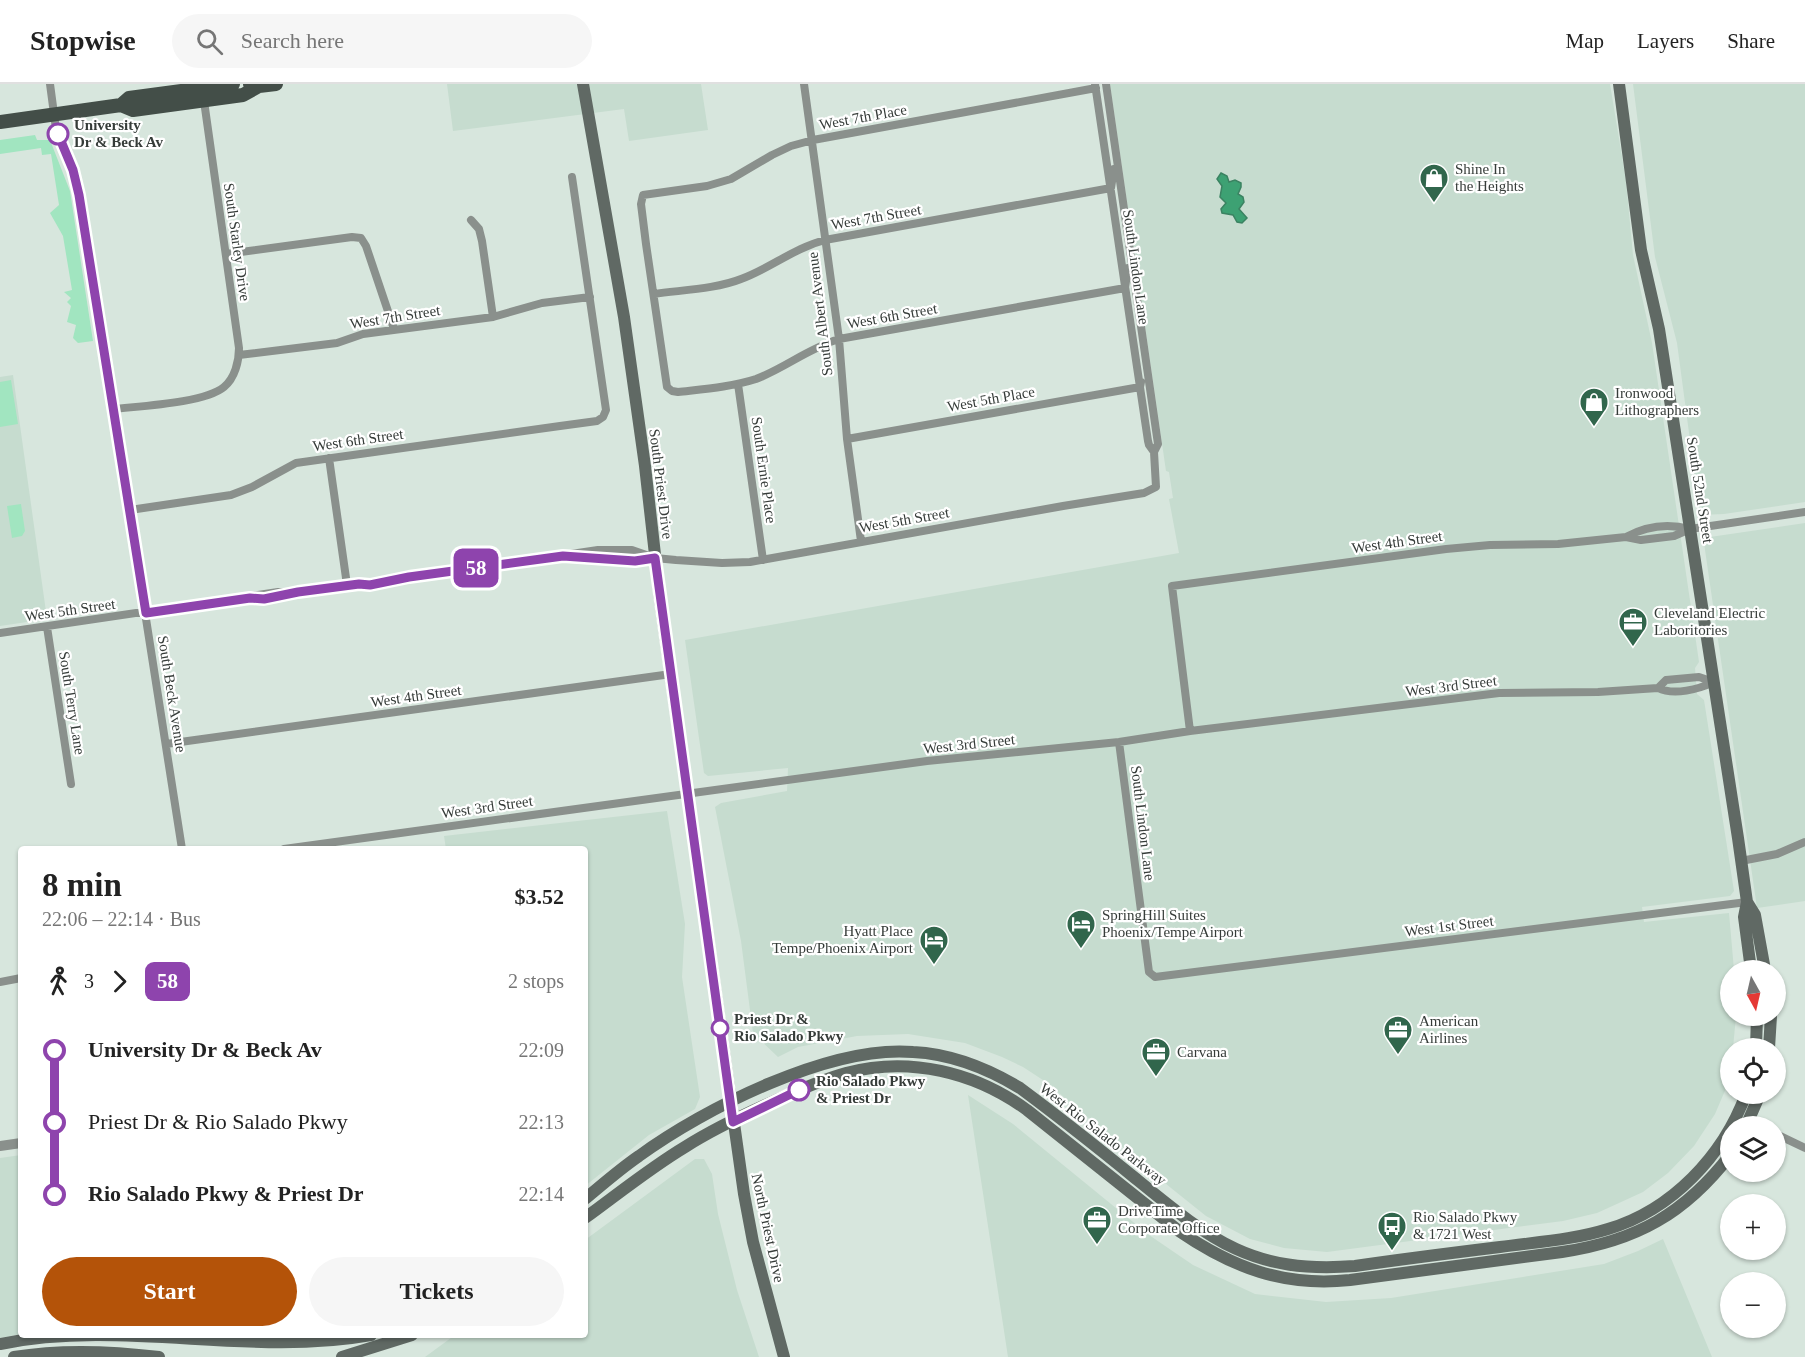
<!DOCTYPE html>
<meta charset="utf-8">
<style>
:root{--surface:#fff;--page:#f6f6f6;--text:#222;--muted:#767676;--line:#e0e0e0;--accent:#b45309}
body{margin:0;font-family:Georgia,serif;background:var(--page);color:var(--text);height:100vh;display:flex;flex-direction:column;font-size:22px;white-space:nowrap}
*{box-sizing:border-box;margin:0}
p{font-size:20px;color:var(--muted)}
.icon{flex:none;width:33px;height:33px;fill:none;stroke:currentColor;stroke-width:2;stroke-linecap:round;stroke-linejoin:round}
.map{position:relative;flex:1;overflow:hidden}
.drawer{position:absolute;left:18px;top:762px;width:570px;height:492px;display:flex;flex-direction:column;background:var(--surface);border-radius:6px;box-shadow:0 2px 4px #0004}
.drawer>*{flex:none}
.badge{padding:0 12px;border-radius:9px;font-size:21px;line-height:39px}
.needle{width:39px;rotate:172deg}
.tools{position:absolute;left:1720px;top:876px;display:grid;gap:12px}
.tools a{display:grid;place-items:center;width:66px;height:66px;border-radius:50%;background:var(--surface);box-shadow:0 2px 4px #0004;font-size:30px}
.map>.badge{position:absolute;translate:-50% -50%;box-shadow:0 0 0 3px #fff}
.legs{display:flex;align-items:center;gap:9px;height:66px;padding:0 24px;font-size:20px}
.legs p{margin-inline-start:auto}
.headline{display:flex;align-items:center;justify-content:space-between;height:102px;padding:0 24px}
h1{font-size:33px;font-weight:600;line-height:45px}
.cta{display:flex;gap:12px;margin-top:auto;padding:12px 24px}
.cta a{flex:1;height:69px;border-radius:36px;background:var(--accent);color:#fff;font-size:24px;font-weight:600;line-height:69px;text-align:center}
.cta a+a{background:var(--page);color:var(--text)}
ul{padding:0 24px;list-style:none}
li{display:flex;align-items:center;gap:21px;height:72px;font-size:22px}
li i{display:grid;place-items:center;width:9px;height:100%;margin:0 8px;background:currentColor}
li i::after{content:'';width:15px;height:15px;margin:-8px;border:4px solid;border-radius:50%;background:var(--surface)}
li p{margin-inline-start:auto}
li:first-child i{background:linear-gradient(#0000 50%,currentColor 0)}
li:last-child i{background:linear-gradient(currentColor 50%,#0000 0)}
header{display:flex;align-items:center;gap:36px;box-sizing:border-box;height:84px;padding:0 30px;background:var(--surface);border-bottom:2px solid var(--line)}
header strong{font-size:28px}
nav{display:flex;gap:33px;margin-inline-start:auto;font-size:21px}
.search{width:420px;height:54px;background:var(--page);display:flex;align-items:center;gap:15px;box-sizing:border-box;padding:0 21px;border-radius:33px;color:var(--muted);font-size:22px}
.map>svg:first-child{display:block}
.built{fill:#c6dccf}
.green{fill:#a1e5c0}
.water{fill:#3da173;stroke:#3b8362;stroke-width:1.5}
.lines{fill:none;stroke-linecap:round;stroke-linejoin:round}
.minor{stroke:#8a908c;stroke-width:8}
.tertiary{stroke:#8a908c;stroke-width:10}
.secondary{stroke:#606964;stroke-width:12}
.primary{stroke:#434e48;stroke-width:14}
.line-1-casing{stroke:#fff;stroke-width:14}
.line-1{stroke:#8e44ad;stroke-width:9}
.stop-1-dot{fill:#fff;stroke:#8e44ad;stroke-width:3}
.labels{text-anchor:middle;dominant-baseline:central;stroke-width:4.5;stroke-linejoin:round;paint-order:stroke}
.street-label{font-size:15px;fill:#363c39;stroke:#fff}
.stop-label{font-size:15px;font-weight:bold;fill:#363c39;stroke:#fff;text-anchor:start}
.poi-label{font-size:15px;fill:#363c39;stroke:#fff;text-anchor:start}
</style>
<header>
<strong>Stopwise</strong>
<div class="search"><svg class="icon" aria-label="search" viewBox="0 0 24 24"><circle cx="10" cy="10" r="6"/><path d="M15 15l6 6"/></svg>Search here</div>
<nav><a>Map</a><a>Layers</a><a>Share</a></nav>
</header>
<div class="map">
<svg width="1805" height="1273" viewBox="0 0 1805 1273">
<rect width="100%" height="100%" fill="#d7e6dd"/>
<path class="built" d="M447,0H701L708,46L629,57L624,25L453,47Z
M1110,0H1610L1626,97L1633,171L1652,259L1682,462L1699,578L1695,584L1697,610L1704,616L1734,807L1730,812L1642,823L1644,838L1729,829L1734,886H1731V932H1736L1733,964H1731V980L1727,1002L1715,1030L1694,1062L1668,1089L1643,1108L1619,1119L1597,1129L1563,1137L1327,1168L1284,1164L1250,1155L1206,1132L1171,1104L1046,998L1023,983L1002,973L965,959L908,950L857,952L798,963L778,973L753,949L741,857L715,723L721,719L787,707L788,684L708,692L704,689L685,556L1179,469L1169,415L1173,414L1169,388L1166,387Z
M1633,0H1805V418L1724,430L1700,431L1677,259L1655,173Z
M13,291L47,535L0,542V293Z
M1805,439V817L1757,824L1704,459L1710,453Z
M667,727L685,840L682,893L700,1013L695,1025L649,1051L585,1102V765H446L444,752Z
M968,1011L1013,1040L1149,1151L1193,1181L1255,1210L1326,1218L1391,1214L1604,1180L1638,1167L1663,1155L1712,1273H1008Z
M21,1071V1250L0,1254V1074Z
M695,1075H704L712,1090L718,1130L737,1206L759,1273H425L455,1251H585V1156Z"/>
<path class="green" d="M35,51L37,56H50L70,107L93,257L78,259L73,254L76,241L67,238L71,222L67,218L71,214L64,208L72,206L63,152L50,129L59,121L51,70L42,71L41,64L0,70V56Z
M11,296L18,340L0,343V298Z
M21,420L25,447L22,452L12,454L7,422Z"/>
<path class="water" d="M1221,89L1227,92L1229,98L1235,96L1241,99V103L1238,110L1243,113L1244,118L1239,125L1247,134L1242,139L1237,138L1233,131L1222,129L1221,125L1226,119L1220,113L1222,102L1217,95Z"/>
<g class="lines">
<path class="minor" d="M50,0L56,45L73,86L86,151L182,765
M804,0L839,255L847,355L861,457
M1095,0L1148,357L1149,361L1154,368
M1096,4L813,56L791,62L772,71L731,95L707,102L643,111L641,120L646,160L667,303L672,307L678,308C704,305 731,303 756,295C785,284 807,265 839,255L1125,204L1128,184
M471,136L479,145L482,157L493,233
M226,170L352,153L361,154L366,162L394,245
M654,210C681,206 716,205 741,195C771,184 794,164 825,156L1111,104L1114,85
M239,271L337,259L363,250L493,233L542,219L590,213
M738,300L763,476
M114,325C140,322 205,319 224,303C235,294 239,277 239,264L204,17
M847,355L1140,303L1141,298
M329,374L347,501
M130,426L231,411L252,403L296,379L560,342L597,337L603,333L606,326L572,93
M1626,453C1646,442 1667,439 1690,445
M569,473L635,477L652,474
M359,500C374,501 386,499 401,495L598,466H632L655,474L676,476L722,479L750,478L1063,422L1144,409L1156,403L1154,368L1158,360L1106,0
M47,543L71,700
M0,549L278,508L291,509L362,499
M1658,604L1666,596L1699,593L1714,598
M1190,647L1172,502L1446,465L1490,461L1558,460L1626,453L1641,456L1674,452L1690,445L1805,428
M1119,658L1149,888L1155,893L1747,818
M166,660L671,590
M284,765L927,677L1119,658L1190,647L1499,609L1598,608L1658,604C1674,612 1699,605 1714,598
M1741,777L1777,770L1805,758
M0,898L21,894
M1745,1037L1761,1042
M1776,1050L1805,1064"/>
<path class="tertiary" d="M0,1062L21,1059"/>
<path class="secondary" d="M583,0L624,233L645,382L660,515L744,1110L753,1158L784,1273
M1619,0L1641,166L1659,245L1738,754L1747,818L1744,833L1751,886
M1747,818L1755,831L1765,886
M1756,964L1757,932
M1769,964L1771,932
M1746,1042L1760,1010
M585,1115C603,1100 620,1085 639,1072C705,1024 830,961 913,968C952,970 987,984 1020,1004C1059,1033 1097,1063 1135,1094C1211,1156 1251,1190 1355,1182C1403,1175 1451,1169 1500,1163C1536,1158 1573,1156 1608,1145C1672,1126 1723,1072 1746,1010
M585,1134C618,1110 650,1084 685,1063C712,1046 741,1032 770,1019C795,1008 820,996 846,989C909,972 975,988 1027,1026L1179,1147C1233,1184 1284,1203 1350,1196L1562,1168C1636,1157 1685,1130 1731,1070
M0,1260C124,1235 249,1273 371,1251
M14,1273C62,1265 110,1267 159,1273
M342,1273L412,1251"/>
<path class="primary" d="M250,0L259,2L276,0
M121,21L133,26L243,11L259,2
M0,38L121,21L129,14L233,0"/>
</g>
<g class="lines">
<g class="line-1-casing">
<path id="line-1" d="M58,50L73,86L79,111L146,529L250,514L264,515L298,508L359,500L370,501L409,493L563,472L635,477L655,474L733,1038L799,1006"/>
</g>
<use href="#line-1" class="line-1"/>
</g>
<defs>
<g id="shop-pin" transform="scale(1.5)"><path d="M0 17L-7.5 6A9.5 9.5 0 1 1 7.5 6Z" fill="#31664c" stroke="#fff"/><path d="M-5-2.5h2.3a2.7 3.5 0 0 1 5.4 0H5L5.5 6h-11ZM-1.5-2.5h3a1.5 2.3 0 0 0-3 0Z" fill="#fff"/></g>
<g id="office-pin" transform="scale(1.5)"><path d="M0 17L-7.5 6A9.5 9.5 0 1 1 7.5 6Z" fill="#31664c" stroke="#fff"/><path d="M-6-3h4V-5.5h4V-3h4V5H-6ZM-1-4.5V-3h2v-1.5ZM-6 0V1H6V0Z" fill="#fff"/></g>
<g id="hotel-pin" transform="scale(1.5)"><path d="M0 17L-7.5 6A9.5 9.5 0 1 1 7.5 6Z" fill="#31664c" stroke="#fff"/><path d="M-6-4.5h1.5V1H6V5H4.5V3h-9V5H-6ZM-4 0a1.8 1.8 0 1 1 3.6 0ZM.5 0V-2.5h3Q6-2.5 6 0Z" fill="#fff"/></g>
<g id="bus-pin" transform="scale(1.5)"><path d="M0 17L-7.5 6A9.5 9.5 0 1 1 7.5 6Z" fill="#31664c" stroke="#fff"/><path d="M-5-6H5V4H4V6H2V4H-2V6H-4V4H-5ZM-3.5-4V0h7V-4ZM-3.5 1.2v1.5H-2V1.2ZM2 1.2v1.5H3.5V1.2Z" fill="#fff"/></g>
</defs>
<g fill-rule="evenodd">
<use href="#shop-pin" x="1434" y="94"/>
<use href="#shop-pin" x="1594" y="318"/>
<use href="#office-pin" x="1633" y="538"/>
<use href="#hotel-pin" x="1081" y="840"/>
<use href="#hotel-pin" x="934" y="856"/>
<use href="#office-pin" x="1398" y="946"/>
<use href="#office-pin" x="1156" y="968"/>
<use href="#office-pin" x="1097" y="1136"/>
<use href="#bus-pin" x="1392" y="1142"/>
</g>
<g class="stop-1-dot">
<circle cx="58" cy="50" r="10"/>
<circle cx="720" cy="944" r="8"/>
<circle cx="799" cy="1006" r="10"/>
</g>
<g class="labels">
<g class="street-label">
<text transform="translate(863 33) rotate(-10)">West 7th Place</text>
<text transform="translate(876 133) rotate(-10)">West 7th Street</text>
<text transform="translate(237 158) rotate(82)">South Starley Drive</text>
<text transform="translate(1136 183) rotate(82)">South Lindon Lane</text>
<text transform="translate(820 230) rotate(-97)">South Albert Avenue</text>
<text transform="translate(892 232) rotate(-10)">West 6th Street</text>
<text transform="translate(395 233) rotate(-9)">West 7th Street</text>
<text transform="translate(991 315) rotate(-10)">West 5th Place</text>
<text transform="translate(358 356) rotate(-8)">West 6th Street</text>
<text transform="translate(764 386) rotate(82)">South Ernie Place</text>
<text transform="translate(661 400) rotate(83)">South Priest Drive</text>
<text transform="translate(1700 406) rotate(81)">South 52nd Street</text>
<text transform="translate(904 436) rotate(-10)">West 5th Street</text>
<text transform="translate(1397 458) rotate(-8)">West 4th Street</text>
<text transform="translate(70 526) rotate(-8)">West 5th Street</text>
<text transform="translate(1451 602) rotate(-7)">West 3rd Street</text>
<text transform="translate(172 610) rotate(81)">South Beck Avenue</text>
<text transform="translate(416 612) rotate(-8)">West 4th Street</text>
<text transform="translate(72 619) rotate(81)">South Terry Lane</text>
<text transform="translate(969 660) rotate(-6)">West 3rd Street</text>
<text transform="translate(487 723) rotate(-8)">West 3rd Street</text>
<text transform="translate(1143 739) rotate(83)">South Lindon Lane</text>
<text transform="translate(1449 842) rotate(-7)">West 1st Street</text>
<text transform="translate(1103 1050) rotate(38)">West Rio Salado Parkway</text>
<text transform="translate(768 1144) rotate(78)">North Priest Drive</text>
</g>
<g class="stop-label">
<text x="74" y="41">University<tspan x="74" dy="17">Dr &amp; Beck Av</tspan></text>
<text x="734" y="935">Priest Dr &amp;<tspan x="734" dy="17">Rio Salado Pkwy</tspan></text>
<text x="816" y="997">Rio Salado Pkwy<tspan x="816" dy="17">&amp; Priest Dr</tspan></text>
</g>
<g class="poi-label">
<text x="1455" y="85">Shine In<tspan x="1455" dy="17">the Heights</tspan></text>
<text x="1615" y="309">Ironwood<tspan x="1615" dy="17">Lithographers</tspan></text>
<text x="1654" y="529">Cleveland Electric<tspan x="1654" dy="17">Laboritories</tspan></text>
<text x="1102" y="831">SpringHill Suites<tspan x="1102" dy="17">Phoenix/Tempe Airport</tspan></text>
<text x="913" y="847" text-anchor="end">Hyatt Place<tspan x="913" dy="17">Tempe/Phoenix Airport</tspan></text>
<text x="1419" y="937">American<tspan x="1419" dy="17">Airlines</tspan></text>
<text x="1177" y="968">Carvana</text>
<text x="1118" y="1127">DriveTime<tspan x="1118" dy="17">Corporate Office</tspan></text>
<text x="1413" y="1133">Rio Salado Pkwy<tspan x="1413" dy="17">&amp; 1721 West</tspan></text>
</g>
</g>
</svg>
<div class="tools">
<a><svg class="needle" viewBox="-14 -14 28 28"><path d="M0-13l5 13h-10z" fill="#e53935"/><path d="M0 13l5-13h-10z" fill="#767676"/></svg></a>
<a><svg class="icon" aria-label="locate" viewBox="0 0 24 24"><circle cx="12" cy="12" r="6"/><path d="M12 2v4M12 18v4M2 12h4M18 12h4"/></svg></a>
<a><svg class="icon" aria-label="layers" viewBox="0 0 24 24"><path d="M12 4l9 5-9 5-9-5zM3 14l9 5 9-5"/></svg></a>
<a>+</a>
<a>−</a>
</div>
<b class="badge" style="left:476px;top:484px;background:#8e44ad;color:#fff">58</b>
<section class="drawer">
<div class="headline"><div><h1>8 min</h1><p>22:06 – 22:14 · Bus</p></div><b>$3.52</b></div>
<div class="legs"><svg class="icon" aria-label="walk" viewBox="0 0 24 24"><circle cx="13" cy="4" r="2"/><path d="M13 8l-2 6 4 7M11 14l-3 7M7 12l3-4h3l4 4"/></svg>3<svg class="icon" aria-label="forward" viewBox="0 0 24 24"><path d="M9 5l7 7-7 7"/></svg><b class="badge" style="background:#8e44ad;color:#fff">58</b><p>2 stops</p></div>
<ul>
<li><i style="color:#8e44ad"></i><b>University Dr &amp; Beck Av</b><p>22:09</p></li>
<li><i style="color:#8e44ad"></i><span>Priest Dr &amp; Rio Salado Pkwy</span><p>22:13</p></li>
<li><i style="color:#8e44ad"></i><b>Rio Salado Pkwy &amp; Priest Dr</b><p>22:14</p></li>
</ul>
<div class="cta"><a>Start</a><a>Tickets</a></div>
</section>
</div>
